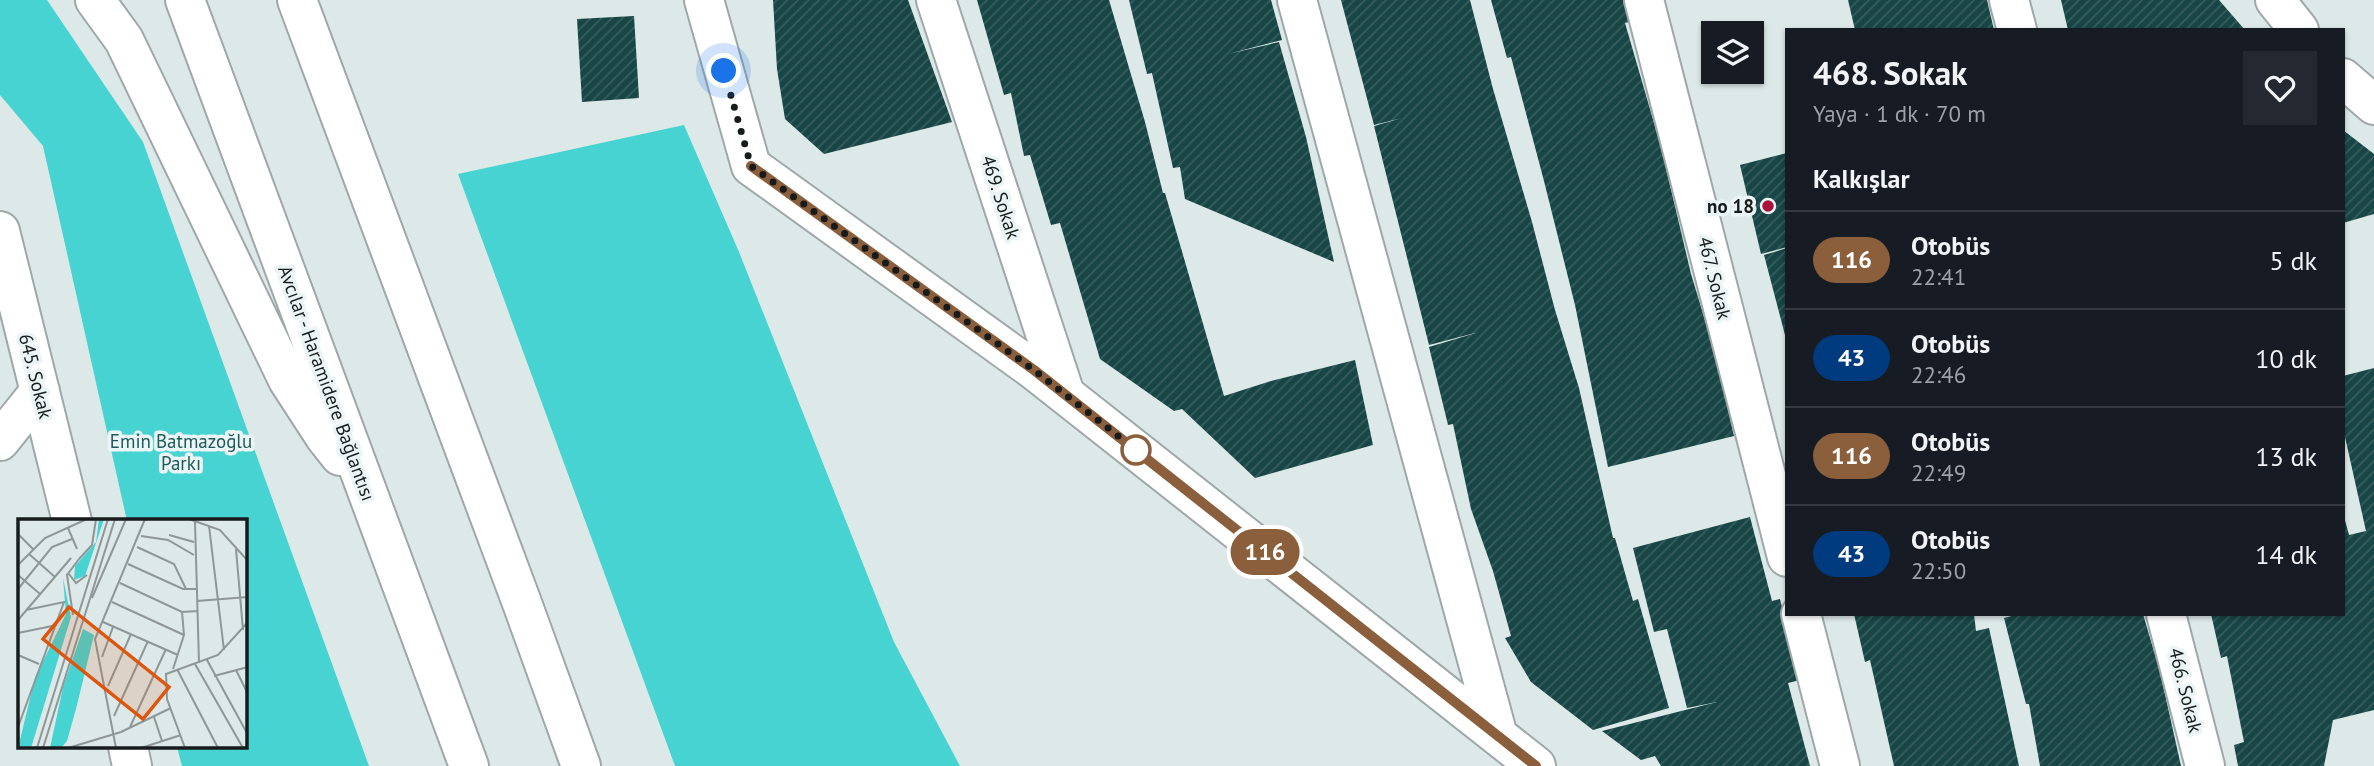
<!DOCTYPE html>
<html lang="tr">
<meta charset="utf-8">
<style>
:root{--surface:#171b24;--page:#242831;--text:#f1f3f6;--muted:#9ea1a6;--line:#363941}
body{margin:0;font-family:"PT Sans",sans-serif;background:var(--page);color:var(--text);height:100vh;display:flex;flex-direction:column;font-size:26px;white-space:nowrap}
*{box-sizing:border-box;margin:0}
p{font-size:23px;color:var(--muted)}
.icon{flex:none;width:38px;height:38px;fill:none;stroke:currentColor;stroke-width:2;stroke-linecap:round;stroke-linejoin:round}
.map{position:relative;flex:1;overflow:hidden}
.side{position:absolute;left:1785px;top:28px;width:560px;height:588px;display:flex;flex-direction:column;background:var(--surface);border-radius:0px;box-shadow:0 2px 5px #0004}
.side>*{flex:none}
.badge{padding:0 14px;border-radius:23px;font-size:24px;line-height:46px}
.controls{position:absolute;left:1701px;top:21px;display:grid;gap:14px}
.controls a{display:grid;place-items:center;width:63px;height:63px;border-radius:0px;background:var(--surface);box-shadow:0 2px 5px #0004;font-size:35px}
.you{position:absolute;width:35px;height:35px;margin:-18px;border:5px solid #fff;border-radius:50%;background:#1a73e8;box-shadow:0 0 0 10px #1a73e833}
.map>.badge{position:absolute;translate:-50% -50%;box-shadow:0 0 0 4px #fff}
h2{padding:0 28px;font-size:26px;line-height:63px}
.round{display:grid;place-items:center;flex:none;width:74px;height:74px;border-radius:0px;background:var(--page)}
.head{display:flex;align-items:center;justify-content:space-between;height:119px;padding:0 28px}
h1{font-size:33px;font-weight:800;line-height:52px}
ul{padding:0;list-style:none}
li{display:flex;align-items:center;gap:21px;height:98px;padding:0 28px;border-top:2px solid var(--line)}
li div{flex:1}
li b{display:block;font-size:26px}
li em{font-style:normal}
li .badge{min-width:77px;font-weight:700;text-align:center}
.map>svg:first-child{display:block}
.green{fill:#47d3d2}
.building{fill:url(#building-hatch)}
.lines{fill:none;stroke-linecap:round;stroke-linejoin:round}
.minor-casing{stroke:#9ea8a8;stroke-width:42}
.tertiary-casing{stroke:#9ea8a8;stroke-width:42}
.trunk-casing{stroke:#9ea8a8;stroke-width:42}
.minor{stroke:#fff;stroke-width:38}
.tertiary{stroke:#fff;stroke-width:38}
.trunk{stroke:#fff;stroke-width:38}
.line-casing{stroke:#fff;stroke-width:16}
.line{stroke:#8b5e3c;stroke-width:10}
.walk{stroke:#171b1b;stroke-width:7;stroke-dasharray:0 12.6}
.poi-dot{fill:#a9123b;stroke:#ebf5f5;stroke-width:2.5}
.stop-dot{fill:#fff;stroke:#8b5e3c;stroke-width:3.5}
.labels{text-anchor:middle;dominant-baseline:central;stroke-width:7;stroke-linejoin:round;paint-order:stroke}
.street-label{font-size:19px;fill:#171b1b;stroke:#ebf5f5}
.poi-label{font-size:19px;font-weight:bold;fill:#171b1b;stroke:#ebf5f5;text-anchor:end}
.park-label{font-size:19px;fill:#1b5a59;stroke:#ebf5f5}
.inset-road{fill:none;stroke:#8e9696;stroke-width:2}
.view{fill:#de560d;fill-opacity:0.15;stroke:#de560d;stroke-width:3.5}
.inset-edge{fill:none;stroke:#171b1b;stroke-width:3.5}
</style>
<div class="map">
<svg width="2374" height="766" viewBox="0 0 2374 766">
<defs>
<pattern id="building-hatch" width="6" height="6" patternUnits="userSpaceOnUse" patternTransform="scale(1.75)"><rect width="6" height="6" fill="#184646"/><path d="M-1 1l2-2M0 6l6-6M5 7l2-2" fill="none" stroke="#385d5d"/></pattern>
</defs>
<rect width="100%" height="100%" fill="#dde8e8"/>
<path class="green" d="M0,0H47L143,142L369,766H182L177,747H245V521H127L43,146L0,95Z
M684,125L739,252L894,642L960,766H675L458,174Z"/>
<path class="building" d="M773,0H908L952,122L824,154L785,119L777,69Z
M977,0H1109L1145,122L1163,193H1165L1224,396L1271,381L1355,360L1373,445L1255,478L1182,409L1174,411L1100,359L1060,223L1051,225L1030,155L1024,156L1011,93L1004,95Z
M1129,0H1271L1282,40L1228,54L1279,42L1306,137L1334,262L1185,199L1180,167L1173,168L1152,73L1147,74Z
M1341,0H1470L1493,89L1532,222L1555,310L1579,388L1613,538H1615L1633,601L1638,599L1669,708L1593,730L1531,682L1505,638L1511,636L1493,571L1471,509L1453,424L1448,425L1429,347L1479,332L1429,345L1374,126L1402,118L1374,125Z
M1491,0H1623L1629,22L1625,23L1661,147L1691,274L1715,353L1734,436L1608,467L1575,305L1544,181L1511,57L1507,58Z
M1848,0H1987L1994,30H1855Z
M2061,0H2219L2245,30H2068Z
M634,16L639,98L582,102L577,19Z
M2343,130L2374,154V214L2343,223Z
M1787,153V247L1761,254L1740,165Z
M1787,248V334L1785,335L1764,255Z
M2374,368V710L2333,720L2324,766H2238L2234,745L2244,742L2227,656L2221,658L2211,614H2343V513L2349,535L2366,531L2343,428V376Z
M1750,517L1772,601L1780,599L1800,680L1788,683L1810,766H1661L1655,756L1641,760L1602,731L1717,702L1687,708L1667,629L1654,632L1633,548Z
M1854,614H1974L1976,631L1989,628L2019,766H1894L1870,660L1865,662Z
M2019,614H2143L2160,672L2181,766H2040L2029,704H2026L2004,618Z"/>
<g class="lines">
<g class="minor-casing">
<path id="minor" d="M704,0L751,166L1034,370L1536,766
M936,0L1065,394
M1297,0L1498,736
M1644,0L1787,557
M2009,0L2017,30
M0,231L72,521
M0,441L40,391
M1801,614L1840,766
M2166,614L2205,766
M128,747L132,766"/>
</g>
<g class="tertiary-casing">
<path id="tertiary" d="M2275,0L2299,30
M2343,78L2374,105"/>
</g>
<g class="trunk-casing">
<path id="trunk" d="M95,0L124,40L288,380L325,437L340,456
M185,0L469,766
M297,0L522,603L581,766"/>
</g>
<use href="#minor" class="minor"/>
<use href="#tertiary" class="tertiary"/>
<use href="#trunk" class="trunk"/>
</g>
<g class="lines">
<g class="line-casing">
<path id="line" d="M751,166L1034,370L1536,766"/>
</g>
<use href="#line" class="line"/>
<path class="walk" d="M724,71L751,166L1034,370L1136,450"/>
</g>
<circle class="poi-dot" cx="1768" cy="206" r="7"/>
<circle class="stop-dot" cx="1136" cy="450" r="14"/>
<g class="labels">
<g class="street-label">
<text transform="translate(1001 197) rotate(72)">469. Sokak</text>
<text transform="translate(1715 278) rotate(76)">467. Sokak</text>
<text transform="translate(36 376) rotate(76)">645. Sokak</text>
<text transform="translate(327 383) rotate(70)">Avcılar - Haramidere Bağlantısı</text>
<text transform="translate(2186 690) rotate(76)">466. Sokak</text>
</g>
<g class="poi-label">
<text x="1754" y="206">no 18</text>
</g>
<g class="park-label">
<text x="181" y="441">Emin Batmazoğlu<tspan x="181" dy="22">Parkı</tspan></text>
</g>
</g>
<g transform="translate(18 519)">
<rect width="229" height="229" fill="#dde8e8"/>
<path d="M81,0H86L67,57L56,61L57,47L78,23Z" fill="#47d3d2"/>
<path d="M45,59L53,98L13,229H0L17,159L48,95ZM65,110L76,116L58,190L49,222L43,229H32L45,168Z" fill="#47d3d2"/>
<path class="inset-road" d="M171,0L202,11L230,42M177,3L181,144M191,7L206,131M50,9L59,30M0,15L15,30M151,16L176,23M123,17L150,21L176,36M119,28L156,45L168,70M218,30L225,111M11,35L37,58M61,40L74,26L78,0M110,45L165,70H178M0,46L27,19L69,0M51,55L58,64L69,56M0,56L22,75M102,64L164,93L179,92M0,70L34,28L54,20M74,79L108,0M179,82L230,78M94,83L166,116M55,96L49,56L61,40M0,101L53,39M85,103L160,136M0,114L39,106M0,136L21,145M84,138L95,108M189,141L230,216M177,145L225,229M155,150L166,116L164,93M159,150L200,229M218,151L230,175M196,157L230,148M90,167L113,115M96,197L130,122M136,198L144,222M0,208L46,83L8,91M112,208L148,130M19,229L90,0M25,229L97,0M50,229L103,213L153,189M98,229L77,120L127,0M123,229L163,216M167,229L149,180L148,155L200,136L230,103"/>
<path class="view" d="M51,88L151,168L125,200L25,120Z"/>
<rect width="229" height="229" class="inset-edge"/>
</g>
</svg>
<div class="controls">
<a><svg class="icon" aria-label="layers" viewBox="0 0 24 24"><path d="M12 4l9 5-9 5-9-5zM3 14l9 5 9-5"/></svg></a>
</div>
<div class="you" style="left:724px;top:71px"></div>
<b class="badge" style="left:1265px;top:552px;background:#8b5e3c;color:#fff">116</b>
<section class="side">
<div class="head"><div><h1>468. Sokak</h1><p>Yaya · 1 dk · 70 m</p></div><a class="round"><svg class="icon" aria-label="heart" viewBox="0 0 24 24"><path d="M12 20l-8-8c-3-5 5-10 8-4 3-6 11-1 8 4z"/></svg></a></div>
<h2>Kalkışlar</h2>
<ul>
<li><span class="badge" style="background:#8b5e3c;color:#fff">116</span><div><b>Otobüs</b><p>22:41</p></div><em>5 dk</em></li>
<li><span class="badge" style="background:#003b80;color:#fff">43</span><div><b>Otobüs</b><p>22:46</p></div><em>10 dk</em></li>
<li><span class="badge" style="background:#8b5e3c;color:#fff">116</span><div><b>Otobüs</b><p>22:49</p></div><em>13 dk</em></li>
<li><span class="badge" style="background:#003b80;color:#fff">43</span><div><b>Otobüs</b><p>22:50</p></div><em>14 dk</em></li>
</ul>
</section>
</div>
